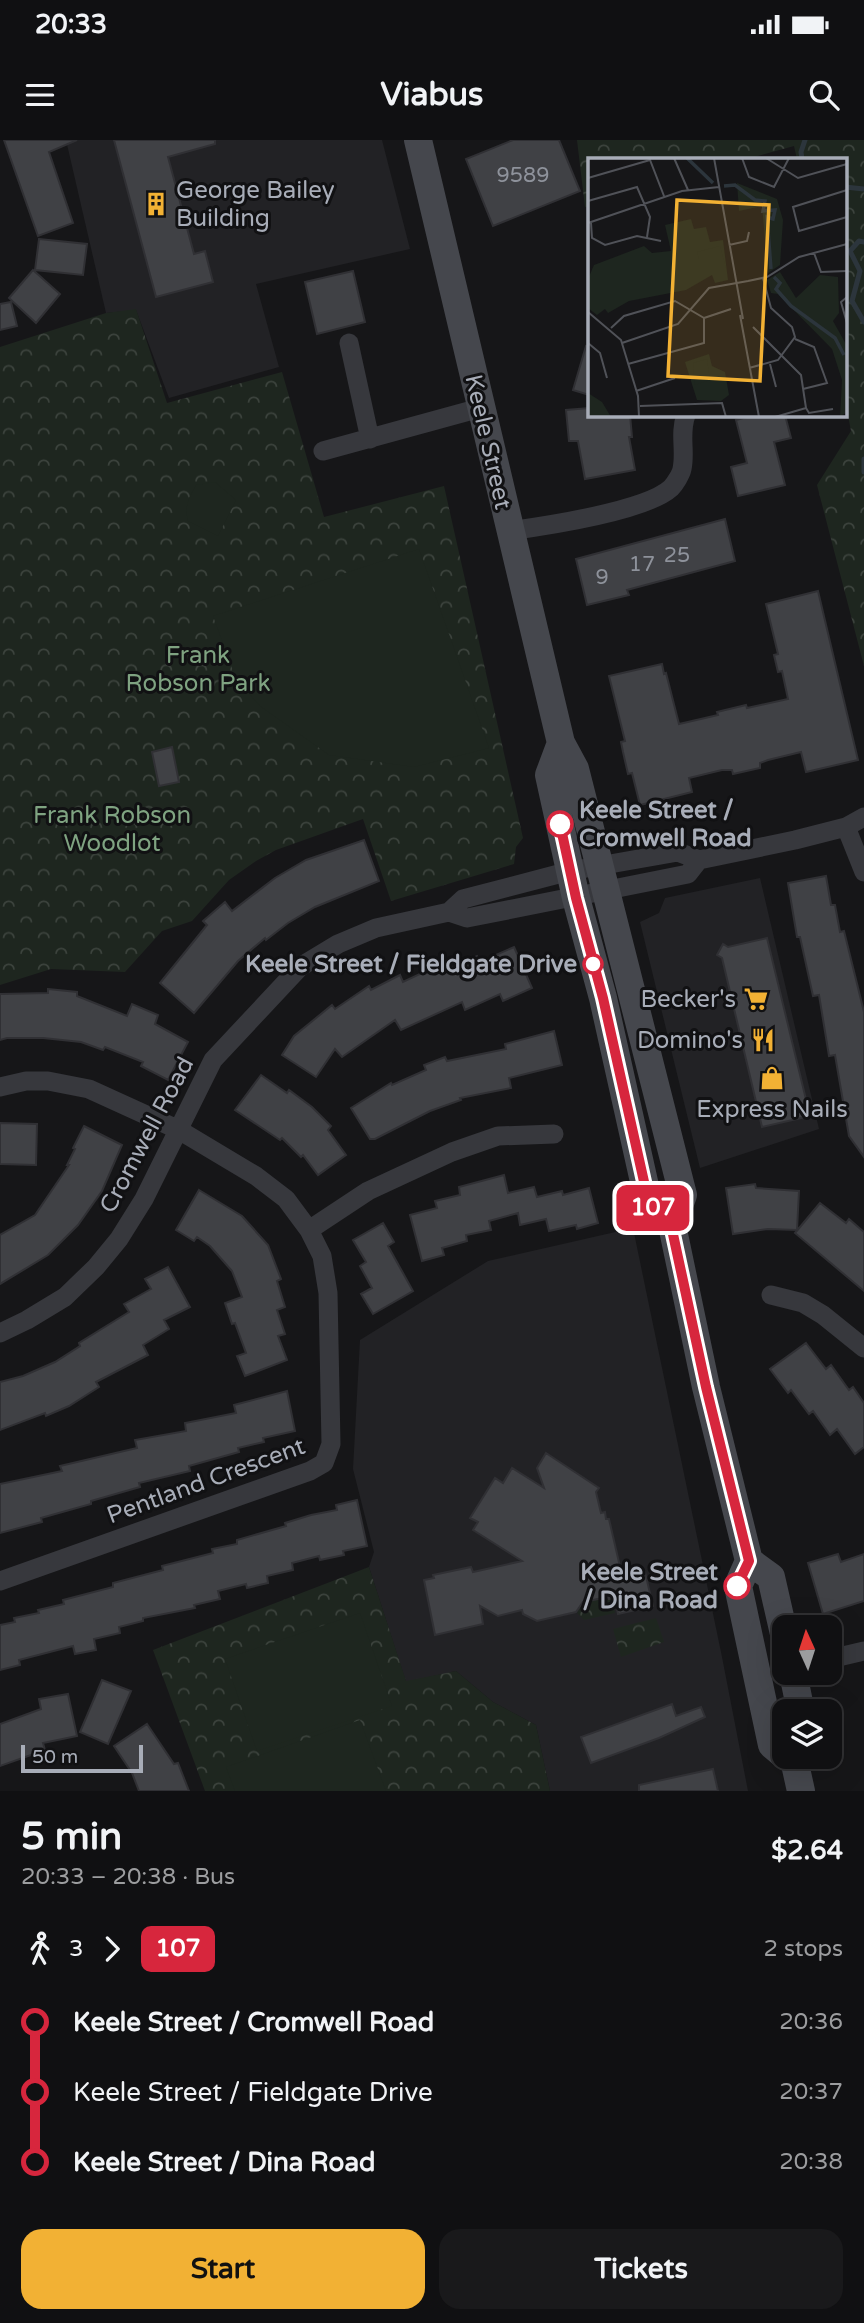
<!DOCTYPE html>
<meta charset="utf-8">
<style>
:root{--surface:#101012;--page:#19191b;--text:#f1f3f6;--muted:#9c9d9f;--line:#303032;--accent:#f2b134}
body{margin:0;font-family:"Varela Round",sans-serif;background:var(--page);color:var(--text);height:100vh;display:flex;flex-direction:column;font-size:26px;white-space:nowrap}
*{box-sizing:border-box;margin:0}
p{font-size:23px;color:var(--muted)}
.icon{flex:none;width:38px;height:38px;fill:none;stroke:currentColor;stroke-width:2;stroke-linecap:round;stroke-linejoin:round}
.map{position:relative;height:1651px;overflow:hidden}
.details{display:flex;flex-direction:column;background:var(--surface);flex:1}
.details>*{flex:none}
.badge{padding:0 14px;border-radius:10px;font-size:24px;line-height:46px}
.needle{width:46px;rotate:357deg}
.buttons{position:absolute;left:772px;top:1475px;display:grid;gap:14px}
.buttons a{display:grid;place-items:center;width:70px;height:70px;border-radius:14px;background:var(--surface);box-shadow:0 7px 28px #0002,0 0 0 2px var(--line);font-size:35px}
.scale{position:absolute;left:21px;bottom:18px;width:122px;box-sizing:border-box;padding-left:7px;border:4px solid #a8adb8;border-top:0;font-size:19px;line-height:24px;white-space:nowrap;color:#a8adb8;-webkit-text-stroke:5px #111113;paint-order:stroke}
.map>.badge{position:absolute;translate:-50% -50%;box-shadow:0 0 0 4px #fff}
.legs{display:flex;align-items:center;gap:10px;height:77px;padding:0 21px;font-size:23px}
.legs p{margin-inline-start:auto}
.overview{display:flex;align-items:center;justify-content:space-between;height:119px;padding:0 21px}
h1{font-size:38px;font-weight:800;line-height:52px}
.button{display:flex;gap:14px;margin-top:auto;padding:14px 21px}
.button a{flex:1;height:80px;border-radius:21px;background:var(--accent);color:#111;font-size:28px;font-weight:800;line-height:80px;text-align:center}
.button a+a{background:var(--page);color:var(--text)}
ul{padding:0 21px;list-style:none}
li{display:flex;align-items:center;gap:24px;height:70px;font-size:26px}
li i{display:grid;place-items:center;width:10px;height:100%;margin:0 9px;background:currentColor}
li i::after{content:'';width:18px;height:18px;margin:-9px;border:5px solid;border-radius:50%;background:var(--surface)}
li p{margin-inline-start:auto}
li:first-child i{background:linear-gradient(#0000 50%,currentColor 0)}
li:last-child i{background:linear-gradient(currentColor 50%,#0000 0)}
.status{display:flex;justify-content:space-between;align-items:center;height:49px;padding:0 35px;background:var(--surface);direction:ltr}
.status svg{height:19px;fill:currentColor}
header{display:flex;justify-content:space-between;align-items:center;height:91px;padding:0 21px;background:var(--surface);font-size:32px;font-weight:800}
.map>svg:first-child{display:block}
.built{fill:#222225}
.forest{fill:url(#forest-crowns)}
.pitch{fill:#1e261f}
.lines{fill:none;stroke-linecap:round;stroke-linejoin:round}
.stream{stroke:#2c353c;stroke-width:5}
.building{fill:#404145;stroke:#303034;stroke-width:2}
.minor{stroke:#37383d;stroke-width:19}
.secondary{stroke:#45474d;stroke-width:28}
.line-1-casing{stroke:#fff;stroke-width:16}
.line-1{stroke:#d7263d;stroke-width:10}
.stop-1-dot{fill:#fff;stroke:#d7263d;stroke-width:3.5}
.labels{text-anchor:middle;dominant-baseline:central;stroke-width:6;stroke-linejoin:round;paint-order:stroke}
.number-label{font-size:21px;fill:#8e929b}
.poi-label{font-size:24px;fill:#a8adb8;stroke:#111113;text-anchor:end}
.street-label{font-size:24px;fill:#a8adb8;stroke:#111113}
.park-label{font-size:24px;fill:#7fa381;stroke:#111113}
.stop-label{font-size:24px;font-weight:bold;fill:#a8adb8;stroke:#111113;text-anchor:end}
.inset-river{fill:none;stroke:#2c353c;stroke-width:3.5}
.inset-road{fill:none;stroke:#505258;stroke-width:2}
.view{fill:#f2b134;fill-opacity:0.15;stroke:#f2b134;stroke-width:3.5}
.inset-edge{fill:none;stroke:#a8adb8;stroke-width:3.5}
</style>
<div class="status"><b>20:33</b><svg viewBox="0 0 49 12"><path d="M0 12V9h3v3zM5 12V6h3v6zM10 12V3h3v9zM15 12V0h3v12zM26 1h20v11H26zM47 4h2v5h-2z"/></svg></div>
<header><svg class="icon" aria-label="menu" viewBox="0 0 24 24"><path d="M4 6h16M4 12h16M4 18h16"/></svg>Viabus<svg class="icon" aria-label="search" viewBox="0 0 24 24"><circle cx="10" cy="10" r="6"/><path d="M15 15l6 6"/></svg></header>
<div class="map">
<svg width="864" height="1651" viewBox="0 0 864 1651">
<defs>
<pattern id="forest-crowns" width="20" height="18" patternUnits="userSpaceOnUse" patternTransform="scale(1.75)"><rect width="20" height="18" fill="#1e261f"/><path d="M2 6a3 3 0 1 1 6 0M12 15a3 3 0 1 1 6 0" fill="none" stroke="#3c433d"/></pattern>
</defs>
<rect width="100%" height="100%" fill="#161618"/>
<path class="built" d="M66,0H382L410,109L256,144L279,227L169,258L136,170L106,173Z
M760,738L819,989L700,1028L640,782L659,773L665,758Z
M633,1088L722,1517L748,1651H550L536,1585L493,1562L456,1531L406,1542L369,1427L374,1412L353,1329L360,1200L488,1121Z"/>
<path class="forest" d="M577,0H864V526L817,345L851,291L845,260V19H797L794,6L747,19H589V66L585,67Z
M136,169L167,263L282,232L324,377L444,346L523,698L516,707L514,724L391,761L363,679L276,710L256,721L229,740L192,781L162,791L125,832L51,829L0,845V207L106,173Z
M369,1427L406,1541L456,1531L493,1562L536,1585L550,1651H205L153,1510Z
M601,1453L603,1460L612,1458L615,1473L584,1480L577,1473L587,1456Z
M656,1478L664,1502L621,1517L613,1489Z"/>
<path class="pitch" d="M215,342L236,360L218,396L188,381C184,366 189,358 196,345Z
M419,409L489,608L414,627L329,615L260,566L236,539L213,476Z
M360,1473L392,1566L257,1611L225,1519Z
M360,1580L386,1651H235L226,1627Z"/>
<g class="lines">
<path class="stream" d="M802,19L801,12L805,0
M845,47L864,49
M864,102L859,101L850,111L860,131L852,161L864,182
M864,319V332"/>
</g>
<path class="building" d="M4,0H77L49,12L73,83L38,96Z
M114,0H215V4L168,17L194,114L205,111L213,142L156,157Z
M513,0H559L580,51L493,86L466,19Z
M39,99L87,104L83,135L35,130Z
M33,130L60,154L36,183L9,158Z
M353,131L365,182L317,194L305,142Z
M11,162L17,186L0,190V164Z
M586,206L589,207V255L573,250Z
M589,268V275H630L632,297H629L635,330L585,339L578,301H569L566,270Z
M754,275H785L791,298L774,302L785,345L738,356L731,327L747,323L736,280Z
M725,379L735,421L627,450L629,455L587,465L576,419Z
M818,451L858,620L806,632L801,612L768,620L760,623V628L733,634L732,630H722L689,638L692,652L640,665L632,633L628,634L623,612L621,602L625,601L609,536L662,524L664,534L666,533L679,584L718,575L717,572L746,565L747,568L788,559L782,531L778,532L774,515L778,514L766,464Z
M172,607L179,642L159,646L152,612Z
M364,700L379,741L315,767L288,783L266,800L265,798L238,821L194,873L160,843L207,785L203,781L225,762L232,771L275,738L306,720Z
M826,736L831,765H835L840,792L844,791L864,872V1017L849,996L835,915L829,916L819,855L813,856L800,797H797L788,743Z
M767,798L810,976L762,987L722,818L717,815L723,804L728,807Z
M514,807L532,848L503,861L500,854L465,870L462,862L401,890L395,880L342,917L335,909L316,937L282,915L294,896L332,865L335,869L369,846L371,850L400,835L403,842L441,824L444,831L477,816L480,822Z
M48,849L77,852V856L127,876L132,864L158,875L155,884L188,902L168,940L141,926L143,922L105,907L103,910L81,902L43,898H7L0,900V854L48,853Z
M554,891L562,925L509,938L511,948L460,958L461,960L430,971L375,999H370L351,968L391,943L392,945L426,930L424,925L445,917L447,921L506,909L505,904Z
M261,935L287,953L289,950L312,967L331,986L328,990L346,1015L318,1035L303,1015L301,1017L282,998L280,1000L235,970Z
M0,983L37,984L36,1025L0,1024Z
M84,986L122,1005L102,1051L78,1085L48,1115L0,1144V1095L35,1075L69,1025H67L75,1009L73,1008Z
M504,1035L508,1053L534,1047L537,1057L562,1051L563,1055L589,1048L598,1083L577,1089L576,1085L549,1091L546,1079L520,1085L518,1073L489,1081L491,1090L466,1095L467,1101L442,1108L444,1115L422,1121L410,1075L437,1068L435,1061L460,1055L459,1047Z
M755,1044L756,1048L799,1051L797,1090L768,1089L733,1094L726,1048Z
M199,1050L242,1076L268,1105L281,1139L277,1141L285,1167L277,1170L285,1194L278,1196L287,1220L245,1236L237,1216L246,1213L235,1183L232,1184L225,1163L242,1157L232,1131L210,1106L197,1097L194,1101L176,1090Z
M820,1063L846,1083L849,1079L864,1092V1151L795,1093Z
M383,1083L394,1102L388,1106L413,1151L373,1174L361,1154L372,1148L360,1126L366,1122L353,1100Z
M168,1127L190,1167L164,1180L169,1189L143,1205L148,1215L96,1242L99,1247L69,1266L46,1276L45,1273L0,1290V1242L23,1236L55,1222L80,1206L79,1203L129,1172L124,1164L151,1149L145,1139Z
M806,1203L826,1229L831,1225L849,1250L853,1247L864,1263V1307L855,1314L837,1289L830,1295L813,1271L809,1274L791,1250L788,1253L770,1229Z
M287,1251L295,1291L263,1298L264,1302L238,1308L239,1312L189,1326L190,1331L139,1343L140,1347L91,1361V1364L41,1378L42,1382L0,1393V1344L62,1331L60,1326L137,1308L135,1300L186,1291L185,1283L236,1273L234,1265Z
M546,1313L599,1348L596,1352L601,1373L605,1372L606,1379H609L621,1431L628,1429L629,1435L645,1432L653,1466L618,1474L615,1458L609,1459L608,1457L583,1462L576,1472L537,1481L523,1474L522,1470L498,1476L480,1466L483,1484L435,1495L424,1440L434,1438L433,1435L471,1427L473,1432L522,1421L473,1390L478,1382L470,1378L495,1338L503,1343L512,1328L544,1348L537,1328Z
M357,1360L367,1406L343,1411L344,1415L320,1420L319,1416L292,1423L293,1430L267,1436L268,1443L247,1448L246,1444L218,1451L220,1459L194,1465L195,1468L143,1478V1481L119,1487L120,1493L94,1499L96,1510L75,1514L73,1506L19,1520L20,1525L0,1530V1485L15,1482L14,1478L39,1473L38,1470L64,1464L63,1460L113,1447V1443L163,1430L162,1426L213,1413L212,1409L237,1404V1400L286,1386L285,1383L311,1375L337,1370L336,1365Z
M838,1414L841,1422L864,1414V1461L823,1474L808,1423Z
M102,1540L131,1551L108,1604L80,1592Z
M68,1554L77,1596L43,1603L45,1610L0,1626V1584L41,1569L39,1559Z
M672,1564L676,1576L701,1567L705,1577L659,1598L591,1623L581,1597Z
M147,1584L174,1624L178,1623L189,1651H139L132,1633L114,1606Z
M713,1629L718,1651H639V1645Z"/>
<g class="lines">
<path class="minor" d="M349,203L370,299
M323,311L480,268
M509,391C545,386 646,371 671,348C675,344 681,334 682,329C686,311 679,294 686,275
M846,687L864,732
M449,772L467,778L688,734L699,720
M0,947L26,941H48L89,949L179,990L256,1036L286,1059L309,1090L322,1116L328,1153L331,1304L324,1323L310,1331L0,1441
M309,1090L368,1051L452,1012L498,996L554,994
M771,1155L803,1163L823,1175L864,1208
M0,1193L27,1180L65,1157L96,1127L119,1099L144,1059L213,920L300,827L338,804L376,788L449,772L463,759L570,731L678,712L699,720L795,700L846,687L864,677
M830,1519L864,1511"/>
<path class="secondary" d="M418,0L561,603L575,629L683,1055L672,1085L706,1247L749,1421L738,1446L772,1605L784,1615
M561,603L549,635L576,758L603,858L649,1064L672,1085
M749,1421L771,1437L784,1494
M793,1533L801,1572
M798,1617L795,1624L801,1651"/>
</g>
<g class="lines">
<g class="line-1-casing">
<path id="line-1" d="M560,684L576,758L603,858L649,1064L671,1085L706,1247L749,1421L737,1446"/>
</g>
<use href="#line-1" class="line-1"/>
</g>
<defs>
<g id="building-bare" transform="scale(1.89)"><path d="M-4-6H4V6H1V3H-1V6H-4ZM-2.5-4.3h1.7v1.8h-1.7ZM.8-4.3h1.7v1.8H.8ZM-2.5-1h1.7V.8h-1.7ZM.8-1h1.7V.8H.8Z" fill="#f2b134" stroke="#111113" stroke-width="2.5" paint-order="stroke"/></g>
<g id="supermarket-bare" transform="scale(1.89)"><path d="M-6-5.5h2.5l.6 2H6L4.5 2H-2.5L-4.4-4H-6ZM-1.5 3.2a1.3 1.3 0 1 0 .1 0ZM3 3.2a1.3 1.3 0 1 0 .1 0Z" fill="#f2b134" stroke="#111113" stroke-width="2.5" paint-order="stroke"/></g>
<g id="restaurant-bare" transform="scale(1.89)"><path d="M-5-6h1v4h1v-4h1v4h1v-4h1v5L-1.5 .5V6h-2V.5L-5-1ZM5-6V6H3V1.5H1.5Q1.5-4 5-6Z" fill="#f2b134" stroke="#111113" stroke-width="2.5" paint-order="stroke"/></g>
<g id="shop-bare" transform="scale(1.89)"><path d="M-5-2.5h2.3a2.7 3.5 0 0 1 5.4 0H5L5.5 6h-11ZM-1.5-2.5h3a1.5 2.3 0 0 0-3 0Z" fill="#f2b134" stroke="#111113" stroke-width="2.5" paint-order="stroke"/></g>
</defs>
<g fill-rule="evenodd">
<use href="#building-bare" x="156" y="64"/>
<use href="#supermarket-bare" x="756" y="859"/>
<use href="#restaurant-bare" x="763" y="900"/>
<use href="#shop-bare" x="772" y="938"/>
</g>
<g class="stop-1-dot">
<circle cx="560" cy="684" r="12"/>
<circle cx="593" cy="824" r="9"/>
<circle cx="737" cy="1446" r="12"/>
</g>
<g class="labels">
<g class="number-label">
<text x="523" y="35">9589</text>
<text x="677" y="415">25</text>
<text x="642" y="424">17</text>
<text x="602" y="437">9</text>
</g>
<g class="poi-label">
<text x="176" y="50" text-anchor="start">George Bailey<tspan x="176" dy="28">Building</tspan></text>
<text x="736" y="859">Becker's</text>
<text x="743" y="900">Domino's</text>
<text x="772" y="969" text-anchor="middle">Express Nails</text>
</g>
<g class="street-label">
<text transform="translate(488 302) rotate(77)">Keele Street</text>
<text transform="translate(147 995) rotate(-62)">Cromwell Road</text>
<text transform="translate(206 1341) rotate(-20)">Pentland Crescent</text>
</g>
<g class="park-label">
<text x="198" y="515">Frank<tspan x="198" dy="28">Robson Park</tspan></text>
<text x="112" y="675">Frank Robson<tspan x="112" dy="28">Woodlot</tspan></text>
</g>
<g class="stop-label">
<text x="579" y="670" text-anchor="start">Keele Street /<tspan x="579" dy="28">Cromwell Road</tspan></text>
<text x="577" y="824">Keele Street / Fieldgate Drive</text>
<text x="718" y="1432">Keele Street<tspan x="718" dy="28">/ Dina Road</tspan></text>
</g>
</g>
<g transform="translate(588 18)">
<rect width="259" height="259" fill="#161618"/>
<path d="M149,25L189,41L195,62L192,107L180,115L174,48L151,53ZM103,61L106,71L118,69L122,84L135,82L140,122L127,125L124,117L98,132L41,143L20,155L17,151L9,157L0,150V121L6,107L56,88L64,95L83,93L77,67ZM192,114L208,140L232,117L250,119L251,155L245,163L259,188V254L252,259L254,222L244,191L190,136L183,135L179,122ZM121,196L124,208L137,214L141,237L133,243L109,242L97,204ZM0,235L14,244L23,259H0Z" fill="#1e261f"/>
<path d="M132,88L138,110H121L111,101L109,94ZM119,201L122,222L107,227L105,205Z" fill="#1e261f"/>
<path class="inset-river" d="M99,0L125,25M136,28L147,27L167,42L177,43L175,53L187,52L185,61L179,59L183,111M186,119L192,125L188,131L203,148L247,180L256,197"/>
<path class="inset-road" d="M86,0L100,32M126,0L155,161M154,0L161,19L186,29L201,0M178,0L210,20L259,6M0,20L62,2L76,38M259,32L205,49L211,73L259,59M0,43L49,29L62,59L59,79M0,65L94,33L131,29M3,65L4,80L17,87L49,78L73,83M141,87L159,83L161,74M226,95L233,114L259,113M160,123L179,119L211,99L259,86M259,139L253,144L259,165M0,154L33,182L50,238L51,259M152,157L171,259M116,160L143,151M165,169L213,217L218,250M23,170L36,158L87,143L116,160V185L40,206M207,181L226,189L239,225L215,231M0,185L12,195L19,220M34,185L90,166L121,130L160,123M182,206L188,229M161,210L190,202L207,179L204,169L183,150L175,120M48,233L87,220M52,248L134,245L138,259M218,250L221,255L245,251M187,259L218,250"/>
<path class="view" d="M89,42L181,47L172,223L80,218Z"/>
<rect width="259" height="259" class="inset-edge"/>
</g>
</svg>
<div class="buttons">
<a><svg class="needle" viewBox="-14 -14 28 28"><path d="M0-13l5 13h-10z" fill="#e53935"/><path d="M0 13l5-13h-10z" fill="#9c9d9f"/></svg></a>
<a><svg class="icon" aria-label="layers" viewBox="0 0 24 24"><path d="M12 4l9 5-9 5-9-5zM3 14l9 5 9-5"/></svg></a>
</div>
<div class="scale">50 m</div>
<b class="badge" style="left:653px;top:1068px;background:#d7263d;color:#fff">107</b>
</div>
<section class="details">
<div class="overview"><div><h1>5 min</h1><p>20:33 – 20:38 · Bus</p></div><b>$2.64</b></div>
<div class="legs"><svg class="icon" aria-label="walk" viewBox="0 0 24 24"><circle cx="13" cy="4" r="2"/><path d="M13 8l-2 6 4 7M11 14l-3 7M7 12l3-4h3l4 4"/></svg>3<svg class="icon" aria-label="forward" viewBox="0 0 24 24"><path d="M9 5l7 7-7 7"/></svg><b class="badge" style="background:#d7263d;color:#fff">107</b><p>2 stops</p></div>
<ul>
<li><i style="color:#d7263d"></i><b>Keele Street / Cromwell Road</b><p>20:36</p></li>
<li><i style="color:#d7263d"></i><span>Keele Street / Fieldgate Drive</span><p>20:37</p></li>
<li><i style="color:#d7263d"></i><b>Keele Street / Dina Road</b><p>20:38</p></li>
</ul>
<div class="button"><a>Start</a><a>Tickets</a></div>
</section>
